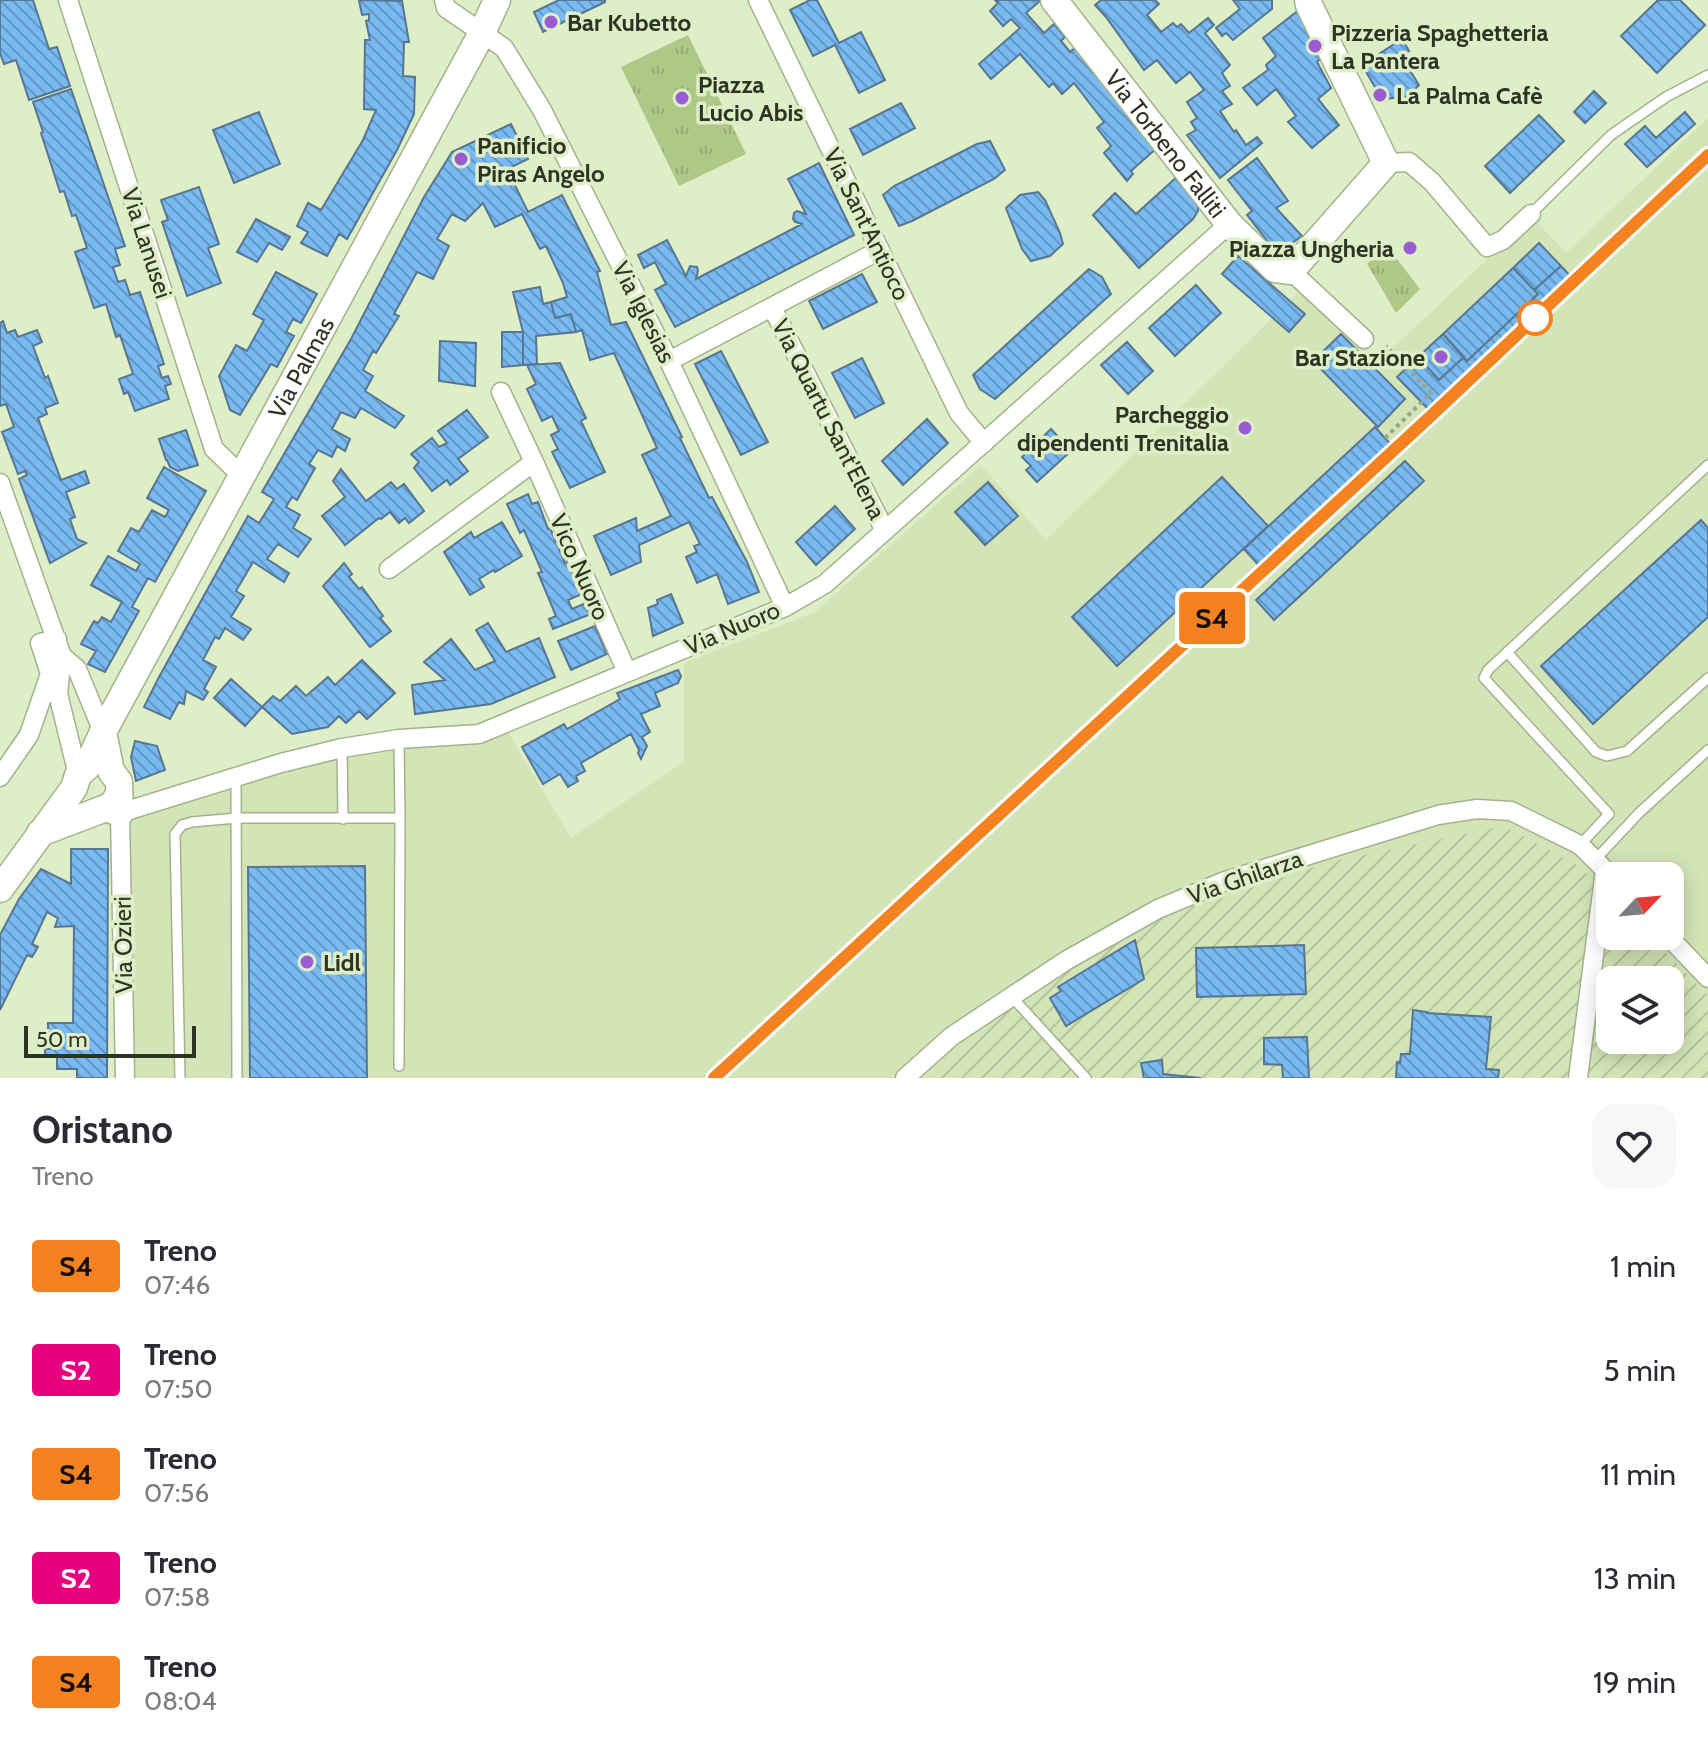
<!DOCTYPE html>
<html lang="it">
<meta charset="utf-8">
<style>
:root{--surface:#fff;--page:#f7f7f7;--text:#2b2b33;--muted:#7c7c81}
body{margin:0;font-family:Cabin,sans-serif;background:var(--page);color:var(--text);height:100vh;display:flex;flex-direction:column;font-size:30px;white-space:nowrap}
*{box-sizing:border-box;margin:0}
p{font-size:26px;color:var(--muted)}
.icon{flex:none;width:44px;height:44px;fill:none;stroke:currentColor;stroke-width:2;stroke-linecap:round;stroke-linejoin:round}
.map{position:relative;height:1078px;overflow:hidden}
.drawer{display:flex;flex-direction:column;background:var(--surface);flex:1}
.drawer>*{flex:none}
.badge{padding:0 16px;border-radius:6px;font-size:28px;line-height:52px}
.needle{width:52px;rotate:64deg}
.tools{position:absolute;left:1596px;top:862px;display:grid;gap:16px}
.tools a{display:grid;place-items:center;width:88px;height:88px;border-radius:16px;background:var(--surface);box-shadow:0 4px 20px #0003;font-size:40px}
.scale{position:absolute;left:24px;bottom:20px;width:172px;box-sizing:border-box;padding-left:8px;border:4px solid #2e3424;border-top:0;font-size:22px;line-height:28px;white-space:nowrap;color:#2e3424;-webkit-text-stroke:6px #deeec7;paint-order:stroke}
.map>.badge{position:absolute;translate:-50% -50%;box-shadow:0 0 0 4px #fff}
.round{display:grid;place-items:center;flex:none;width:84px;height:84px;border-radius:24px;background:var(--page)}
.head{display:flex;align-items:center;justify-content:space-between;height:136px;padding:0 32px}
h1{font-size:38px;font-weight:700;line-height:60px}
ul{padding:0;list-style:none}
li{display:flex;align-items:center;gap:24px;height:104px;padding:0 32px}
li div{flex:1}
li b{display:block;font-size:30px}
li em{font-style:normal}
li .badge{min-width:88px;font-weight:700;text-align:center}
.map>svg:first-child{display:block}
.built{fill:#d3e5b7}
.industrial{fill:url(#industrial-furrows);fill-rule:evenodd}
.grass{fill:url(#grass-tufts)}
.building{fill:url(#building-back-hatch);stroke:#577691;stroke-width:2}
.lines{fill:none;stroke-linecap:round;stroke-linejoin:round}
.lane-casing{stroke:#a2b28c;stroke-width:12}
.street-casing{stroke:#a2b28c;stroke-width:21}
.secondary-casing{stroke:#a2b28c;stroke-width:29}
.path{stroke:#99a587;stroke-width:4;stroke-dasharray:4 4;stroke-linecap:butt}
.lane{stroke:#fff;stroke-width:9}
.street{stroke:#fff;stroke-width:18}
.secondary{stroke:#fff;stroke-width:26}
.rail{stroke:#768066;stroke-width:6}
.line-casing{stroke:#fff;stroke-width:18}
.line{stroke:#f58220;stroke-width:12}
.poi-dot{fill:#9a5cd3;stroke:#deeec7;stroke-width:3}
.stop-dot{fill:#fff;stroke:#f58220;stroke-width:4}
.labels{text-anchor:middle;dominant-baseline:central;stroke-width:7;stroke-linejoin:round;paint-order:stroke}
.poi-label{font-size:24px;font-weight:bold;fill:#2e3424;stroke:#deeec7;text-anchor:start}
.street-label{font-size:24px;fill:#2e3424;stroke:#deeec7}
</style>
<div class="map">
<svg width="1708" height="1078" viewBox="0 0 1708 1078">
<defs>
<pattern id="industrial-furrows" width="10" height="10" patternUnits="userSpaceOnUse" patternTransform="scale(2)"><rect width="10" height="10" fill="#d3e5b7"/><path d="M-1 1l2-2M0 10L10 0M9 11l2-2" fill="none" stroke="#b5c59d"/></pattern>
<pattern id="grass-tufts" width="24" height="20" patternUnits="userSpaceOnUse" patternTransform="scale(2)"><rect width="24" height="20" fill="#afc888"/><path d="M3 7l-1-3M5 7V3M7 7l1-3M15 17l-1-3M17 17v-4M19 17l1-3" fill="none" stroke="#97ac75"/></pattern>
<pattern id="building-back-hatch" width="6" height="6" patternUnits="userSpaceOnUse" patternTransform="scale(2)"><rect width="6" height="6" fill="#79baf2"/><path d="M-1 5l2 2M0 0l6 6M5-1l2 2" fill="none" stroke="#6498c4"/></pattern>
</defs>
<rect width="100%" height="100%" fill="#deeec7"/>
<path class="built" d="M1708,118V995L1649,936H1670V876H1610V897L1074,945L932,1078H125L120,813L236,778L503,724L571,838L684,762V663L815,612L981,465L1046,540L1302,289L1343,325L1378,362L1532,217L1566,253Z"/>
<path class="industrial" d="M1503,826L1578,865L1610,897V936H1649L1708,995V1078H932L1074,945L1330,862ZM1610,980H1670V1040H1610Z"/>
<path class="grass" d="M688,35L746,154L679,186L621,67Z
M1387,246L1420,289L1396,313L1367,264Z"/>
<path class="building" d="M0,0H33L49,49L57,47L70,86L29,100L16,60L4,64L0,53Z
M359,0L402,1L409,42H404L403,76L415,77L414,114L397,150L347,239L339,234L327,256L301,243L308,232L297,226L308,203L321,210L363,140L376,110L364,109L365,40H370L366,21L369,20V14L362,15Z
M559,0H605V2L543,32L534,12Z
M810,0H817L839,43L861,32L885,80L859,93L835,45L813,56L790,10Z
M995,0H1041L1026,13L1044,33L1054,24L1065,37L1061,41L1070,52L1075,48L1158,147L1131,171L1133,174L1127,181L1104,153L1111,146L1097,128L1104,122L1074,83L1062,94L1053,83L1049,87L1020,54L991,79L979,64L1020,28L1011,19L1003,26L990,11L998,3Z
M1101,0H1155L1159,4L1147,15L1161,32L1173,23L1177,27L1181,24L1189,33L1208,18L1214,25L1205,33L1230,65L1222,73L1230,86L1222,91L1232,104L1220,111L1234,132L1236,130L1246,145L1257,137L1262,143L1220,178L1187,135L1196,130L1191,122L1197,118L1187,102L1204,90L1190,72L1176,83L1157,60L1144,70L1106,17L1095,5Z
M1233,0H1272V9L1233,40L1226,33L1222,36L1216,28L1240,9Z
M1658,0H1680L1705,25L1657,73L1621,36Z
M1300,9L1320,59L1317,62L1331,88L1318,99L1339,125L1312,148L1288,122L1296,116L1276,89L1257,105L1243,88L1268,70L1266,65L1276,56L1263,38Z
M1402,39L1409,51L1401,56L1419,85L1407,97L1382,99L1362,65Z
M71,89L125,246L115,249L120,265L113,267L118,282L125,280L130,295L140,292L164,364L158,366L162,378L168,376L171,384L165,386L169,399L135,411L128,392L124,394L119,379L133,374L120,335L116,337L106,304L94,308L75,252L87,248L76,215L72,216L64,191L60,192L41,133L43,132L33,102Z
M1594,91L1606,103L1585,123L1574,112Z
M901,103L915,128L863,155L850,129Z
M259,112L280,164L234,183L213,130Z
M1685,112L1695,124L1647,167L1625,144L1645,126L1656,138Z
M1539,115L1564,141L1510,193L1485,166Z
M511,124L528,159L507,169L528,212L562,195L600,271L597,272L611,325L626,322L682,437L680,438L709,498L712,497L747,562L759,592L728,604L717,574L697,583L686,557L697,552L694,546L700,544L689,522L639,545L641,562L611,575L594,536L636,518L637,531L671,516L642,455L657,448L614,353L590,360L582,330L576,332L571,314L555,318L551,302L567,297L563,283L546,246L540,249L522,214L495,227L483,203L465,221L452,214L437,239L449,246L433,279L417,272L394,314L399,316L376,353L373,351L363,370L373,376L365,391L404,416L395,428L361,408L355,418L341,412L332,429L350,439L345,451L337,446L332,457L318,450L309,464L315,468L297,500L292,497L286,507L300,515L293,528L311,539L298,557L278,544L267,559L289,573L284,582L253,562L236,591L244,596L231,617L251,629L243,640L225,628L219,639L215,637L203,660L216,667L204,689L208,692L203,700L186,691L184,704L179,702L170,719L144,707L159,677L248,516L259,523L274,499L262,492L351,339L424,197L452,152Z
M990,141L1005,170L994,179L912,221L899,226L883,195L894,186L977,144Z
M1257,158L1288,201L1276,208L1302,236L1279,252L1268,242L1247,215L1252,211L1228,180Z
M819,163L854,235L675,327L655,290L666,284L655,262L644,268L638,255L667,240L686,276L690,266L697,267L698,271L696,279L802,224L795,222L793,219L794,213L797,211L806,214L788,179Z
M1180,174L1198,201V211L1193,219L1139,268L1093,215L1115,193L1136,214Z
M199,187L219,244L208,248L221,283L187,296L162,222L168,220L161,200Z
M1038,192L1045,200L1060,233L1063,244L1050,256L1031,261L1022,249L1006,208L1020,195Z
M256,219L290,237L282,250L269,243L257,262L237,252Z
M1539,243L1561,266L1534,290L1513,268Z
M1238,256L1305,314L1289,332L1222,274Z
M1561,266L1573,279L1431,412L1397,377L1418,357L1439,380L1464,357L1467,361L1538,294L1534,290Z
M1513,268L1538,294L1467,361L1443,334Z
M1089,269L1102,277L1111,294L995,399L980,389L973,375Z
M276,272L317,294L301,323L293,319L286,332L294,336L277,367L271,364L240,415L230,410L219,376L236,345L247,351L264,320L253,314Z
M862,274L877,302L823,329L809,301Z
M1196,285L1221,313L1175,356L1149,328Z
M540,287L543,304L551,302L555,318L571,314L576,332L536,336L537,364L523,365V332L513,292Z
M3,321L7,333L15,330L18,337L37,330L42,342L33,346L45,378L48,376L58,403L45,408L47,414L38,418L61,480L85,471L89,483L66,492L75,517L70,519L77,539L86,543L50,563L19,479L27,475L25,471L18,474L2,432L14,427L6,404L0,406V323Z
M502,332H523V365L502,367Z
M1341,334L1405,399L1378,427L1313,361Z
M1443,334L1464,357L1439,380L1418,357Z
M440,341L476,343L475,386L439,381Z
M1127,342L1153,371L1128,394L1101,365Z
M721,351L768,442L741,455L695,364Z
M862,358L884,403L855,418L832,373Z
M560,363L586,418L581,421L605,472L570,488L552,452L558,449L551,435L559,431L552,416L542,421L527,389L536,384L527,365Z
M467,410L488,437L458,459L468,471L450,485L447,480L432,491L414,468L419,462L411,454L432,438L439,447L447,443L438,431Z
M927,419L948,443L903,485L882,461Z
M1375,427L1394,448L1263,570L1244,549Z
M1051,429L1071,451L1037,482L1026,470L1031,466L1022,457Z
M186,430L198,465L178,471L170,467L167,460H166L159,439Z
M1405,461L1424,481L1274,620L1256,600Z
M164,467L206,491L155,582L148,578L132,607L139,611L105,672L88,664L96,651L81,644L94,621L98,623L102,617L111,622L122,602L91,585L108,556L136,571L140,564L118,551L131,528L139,532L152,510L165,517L169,510L147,498Z
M341,469L366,501L391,482L397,489L404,484L424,511L409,523L405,518L399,523L390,512L381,519L379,518L345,545L322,516L345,497L333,481Z
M1222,477L1268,526L1117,666L1072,617Z
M988,482L1018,516L985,545L955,512Z
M528,494L532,504L538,502L548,529L550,528L565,563L568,561L582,594L568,600L572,609L586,603L591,614L553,629L549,619L556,616L538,573L542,572L524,530L520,533L507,504Z
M835,506L855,529L816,565L796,542Z
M1701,520L1708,528V617L1593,724L1541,666Z
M502,522L522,556L495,572L494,570L479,579L484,587L470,595L444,552L471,532L474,538Z
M344,563L352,574L349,577L359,589L362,587L383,616L380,618L391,631L370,647L323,586Z
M671,594L683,623L653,636L648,608L658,604L657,600Z
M488,623L506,652L539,638L555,677L491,704L415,714L412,685L445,680L424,662L451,639L475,670L495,661L476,630Z
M595,626L607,654L571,670L558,641Z
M362,660L395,693L367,719L359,711L346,723L339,716L328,727L292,734L262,707L273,696L280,701L296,686L306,696L328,677L335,685Z
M678,670L681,676L678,683L655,693L660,706L641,714L650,732L642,737L647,746L641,759L638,753L639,750L631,734L581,763L585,771L576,776L578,781L568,787L560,774L543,784L522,747L564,724L567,729L620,699L617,693Z
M231,679L262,707L245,726L214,698Z
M135,741L157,746L165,770L136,781L131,757Z
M71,849H108L107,1078H77V1069H57V1057H45V1049H58V1032H48V1023H73L74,926L55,927L58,918L47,912L32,944L38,947L32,957L27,955L0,1010V935L19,899L41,869L71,884Z
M365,866L367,1078H250L248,867Z
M1135,940L1144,979L1066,1026L1050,998L1061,991L1058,987Z
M1304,945L1306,994L1197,997L1196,948Z
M1413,1010L1427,1012V1013L1491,1017L1486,1069L1499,1070L1498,1078H1396L1397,1062L1400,1063L1401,1054H1410Z
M1307,1037L1309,1078H1283L1282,1065L1264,1064V1038Z
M1162,1060L1163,1074L1201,1078H1144L1141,1063Z"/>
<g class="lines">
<g class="lane-casing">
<path id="lane" d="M1531,214L1611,135L1666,97L1708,75
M1507,652L1596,752L1607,756L1627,751L1708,678
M399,739L400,818
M342,748L343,819
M236,778L237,1078
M1580,845L1609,814L1484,678L1488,670L1708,465
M1595,860L1639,813L1708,750
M1012,997L1086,1078
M180,1078L175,834L182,825L192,822L237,818H400L399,1066"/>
</g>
<g class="street-casing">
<path id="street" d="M68,0L214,449L242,476
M444,0L446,8L504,48L542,110L669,361L785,607
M758,0L959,413L984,443
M1386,163L1409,162L1432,182L1487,247L1503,240L1531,214
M1291,271L1364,339
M772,307L885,531
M669,361L880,250
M501,392L534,462L627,672
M0,483L62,656L58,694L78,775
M389,569L534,462
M62,656L77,669L103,732
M0,777L29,735L50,674L40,643L57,639
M1668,936L1708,978
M125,1078L120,813L281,763L342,748L399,739L479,734L785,607L825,584L1229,224
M905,1078L952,1036L1067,960L1158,909L1225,881L1438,815L1477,809L1511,811L1580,845L1611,876
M1578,1078L1605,870"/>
</g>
<g class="secondary-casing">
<g id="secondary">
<path id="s1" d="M1054,0L1229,224L1275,269L1291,271L1386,163L1309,5L1308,0"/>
<path d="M103,732L111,771L119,782L120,813L106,808"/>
<path d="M40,833L106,808L112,805L118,796"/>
<path id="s2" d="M0,889L74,788L78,775L87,767L103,732L482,33L497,0"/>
</g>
</g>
<path class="path" d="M1385,438L1431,393L1386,346"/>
<use href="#lane" class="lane"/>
<use href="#street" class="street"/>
<use href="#secondary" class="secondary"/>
<path class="rail" d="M714,1078L1433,414L1708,155"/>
</g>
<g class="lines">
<g class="line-casing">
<path id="line" d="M714,1078L1433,414L1708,155"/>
</g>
<use href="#line" class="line"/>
</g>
<g class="poi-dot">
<circle cx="551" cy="22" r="8"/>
<circle cx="1315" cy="46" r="8"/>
<circle cx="1380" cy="95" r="8"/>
<circle cx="682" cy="98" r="8"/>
<circle cx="461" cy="159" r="8"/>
<circle cx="1410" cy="248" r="8"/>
<circle cx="1441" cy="357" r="8"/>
<circle cx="1245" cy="428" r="8"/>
<circle cx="307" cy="962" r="8"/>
</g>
<circle class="stop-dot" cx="1535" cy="318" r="16"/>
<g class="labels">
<g class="poi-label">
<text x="567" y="22">Bar Kubetto</text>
<text x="1331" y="32">Pizzeria Spaghetteria<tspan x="1331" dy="28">La Pantera</tspan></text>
<text x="698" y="84">Piazza<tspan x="698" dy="28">Lucio Abis</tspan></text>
<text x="1396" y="95">La Palma Cafè</text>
<text x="477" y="145">Panificio<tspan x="477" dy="28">Piras Angelo</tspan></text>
<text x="1394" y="248" text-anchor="end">Piazza Ungheria</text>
<text x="1425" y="357" text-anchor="end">Bar Stazione</text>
<text x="1229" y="414" text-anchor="end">Parcheggio<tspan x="1229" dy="28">dipendenti Trenitalia</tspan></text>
<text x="323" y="962">Lidl</text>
</g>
<g class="street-label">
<text stroke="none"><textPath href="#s1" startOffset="182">Via Torbeno Falliti</textPath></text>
<text transform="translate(867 224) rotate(64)">Via Sant'Antioco</text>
<text transform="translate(147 243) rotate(72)">Via Lanusei</text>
<text transform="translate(644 312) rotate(63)">Via Iglesias</text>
<text stroke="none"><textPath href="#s2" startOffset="604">Via Palmas</textPath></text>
<text transform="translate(829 419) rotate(63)">Via Quartu Sant'Elena</text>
<text transform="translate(580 567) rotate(66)">Vico Nuoro</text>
<text transform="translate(732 628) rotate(-23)">Via Nuoro</text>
<text transform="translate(1245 877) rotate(-19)">Via Ghilarza</text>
<text transform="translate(123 945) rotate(-91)">Via Ozieri</text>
</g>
</g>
</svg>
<div class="tools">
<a><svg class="needle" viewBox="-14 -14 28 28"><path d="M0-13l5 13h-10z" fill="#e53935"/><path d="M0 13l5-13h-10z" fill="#7c7c81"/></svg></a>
<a><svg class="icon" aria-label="layers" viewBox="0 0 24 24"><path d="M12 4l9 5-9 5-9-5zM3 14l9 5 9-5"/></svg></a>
</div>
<div class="scale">50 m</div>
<b class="badge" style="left:1212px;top:618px;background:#f58220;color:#111">S4</b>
</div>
<section class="drawer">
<div class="head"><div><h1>Oristano</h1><p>Treno</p></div><a class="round"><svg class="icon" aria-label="heart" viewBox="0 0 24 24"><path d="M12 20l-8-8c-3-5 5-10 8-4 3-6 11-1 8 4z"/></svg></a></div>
<ul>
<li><span class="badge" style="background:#f58220;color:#111">S4</span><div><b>Treno</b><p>07:46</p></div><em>1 min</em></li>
<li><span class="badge" style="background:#e6007e;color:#fff">S2</span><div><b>Treno</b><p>07:50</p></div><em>5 min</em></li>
<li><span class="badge" style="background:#f58220;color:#111">S4</span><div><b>Treno</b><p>07:56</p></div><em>11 min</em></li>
<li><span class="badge" style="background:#e6007e;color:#fff">S2</span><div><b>Treno</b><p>07:58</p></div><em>13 min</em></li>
<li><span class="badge" style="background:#f58220;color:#111">S4</span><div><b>Treno</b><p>08:04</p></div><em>19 min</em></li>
</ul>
</section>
